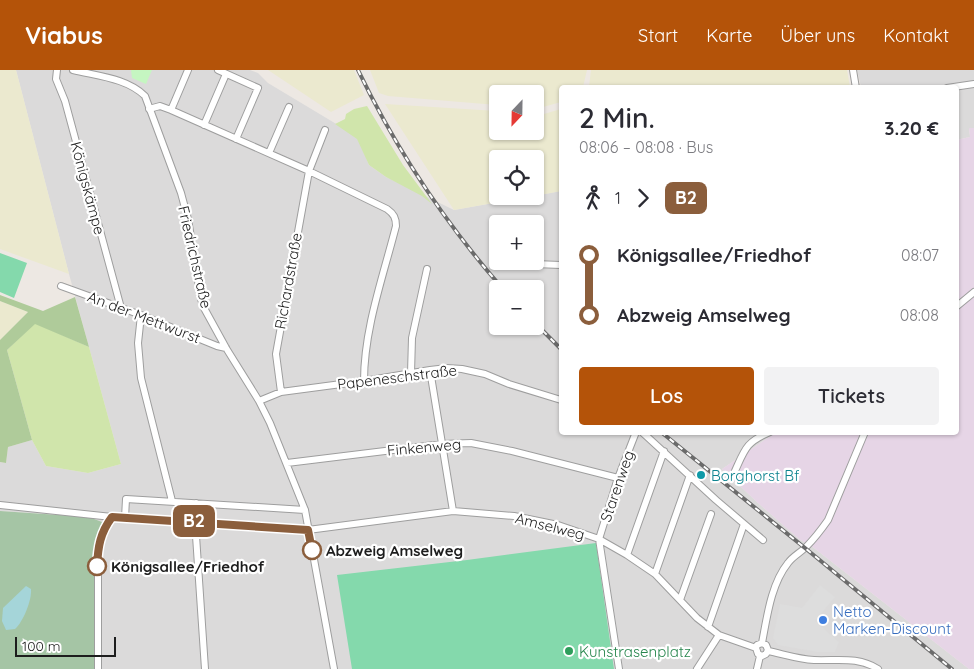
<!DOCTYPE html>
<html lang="de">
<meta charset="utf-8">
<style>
:root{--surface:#fff;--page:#f2f2f3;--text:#2b2b33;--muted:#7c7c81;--accent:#b45309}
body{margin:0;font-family:Quicksand,sans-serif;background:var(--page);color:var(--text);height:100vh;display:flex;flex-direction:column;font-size:19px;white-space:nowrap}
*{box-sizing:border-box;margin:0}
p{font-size:16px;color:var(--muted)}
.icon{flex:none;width:28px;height:28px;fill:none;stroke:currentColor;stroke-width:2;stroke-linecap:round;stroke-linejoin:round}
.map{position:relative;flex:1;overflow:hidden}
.details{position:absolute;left:559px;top:15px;width:400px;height:350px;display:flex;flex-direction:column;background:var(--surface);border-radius:5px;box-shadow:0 1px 4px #0004}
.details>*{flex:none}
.badge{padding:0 10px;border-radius:8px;font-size:18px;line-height:32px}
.needle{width:32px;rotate:202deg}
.tools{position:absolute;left:489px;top:15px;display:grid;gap:10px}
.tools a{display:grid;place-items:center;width:55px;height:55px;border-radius:5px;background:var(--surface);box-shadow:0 1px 4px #0004;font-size:25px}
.scale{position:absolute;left:15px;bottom:12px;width:101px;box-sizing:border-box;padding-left:5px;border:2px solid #1d1d1d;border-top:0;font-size:14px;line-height:18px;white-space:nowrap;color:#1d1d1d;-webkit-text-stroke:4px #fff;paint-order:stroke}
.map>.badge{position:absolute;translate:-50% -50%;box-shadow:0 0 0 2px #fff}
.legs{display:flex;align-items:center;gap:8px;height:55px;padding:0 20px;font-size:16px}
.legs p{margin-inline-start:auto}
.head{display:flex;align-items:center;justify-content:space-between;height:85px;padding:0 20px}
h1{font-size:28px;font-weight:600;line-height:38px}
.button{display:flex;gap:10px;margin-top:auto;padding:10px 20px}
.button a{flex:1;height:58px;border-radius:5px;background:var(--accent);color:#fff;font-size:20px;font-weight:600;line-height:58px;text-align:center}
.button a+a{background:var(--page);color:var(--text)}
ul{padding:0 20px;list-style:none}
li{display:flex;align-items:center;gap:18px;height:60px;font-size:19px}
li i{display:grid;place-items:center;width:8px;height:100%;margin:0 6px;background:currentColor}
li i::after{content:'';width:12px;height:12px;margin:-6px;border:4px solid;border-radius:50%;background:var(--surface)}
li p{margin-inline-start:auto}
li:first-child i{background:linear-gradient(#0000 50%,currentColor 0)}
li:last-child i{background:linear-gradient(currentColor 50%,#0000 0)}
header{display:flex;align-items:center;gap:30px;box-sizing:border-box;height:70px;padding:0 25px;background:var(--accent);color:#fff}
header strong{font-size:24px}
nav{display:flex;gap:28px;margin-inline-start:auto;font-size:18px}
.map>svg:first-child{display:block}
.residential{fill:#dbdada;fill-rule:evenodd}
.industrial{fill:#e6d5e6}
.farmland{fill:#ebe9cf}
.grass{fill:#d0e5ab}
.forest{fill:#afcb9a}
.cemetery{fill:#a5c5a5}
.park{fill:#c5f6c1}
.pitch{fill:#84d9ac}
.parking{fill:#ddd}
.water{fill:#a5d5d9}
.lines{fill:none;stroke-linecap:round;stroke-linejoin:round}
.minor-casing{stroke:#9e9e9e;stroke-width:8}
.minor{stroke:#fff;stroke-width:6}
.rail-casing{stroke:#6b6b6b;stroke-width:4}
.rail{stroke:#fff;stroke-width:2;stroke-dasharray:5.5;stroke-linecap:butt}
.line-1-casing{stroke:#fff;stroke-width:11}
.line-1{stroke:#8b5e3c;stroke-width:8}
.culture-dot{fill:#0f9aa8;stroke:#fff;stroke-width:2}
.stop-1-dot{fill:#fff;stroke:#8b5e3c;stroke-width:2.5}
.shop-dot{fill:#3f7fe0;stroke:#fff;stroke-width:2}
.leisure-dot{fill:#2e9e5b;stroke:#fff;stroke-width:2}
.labels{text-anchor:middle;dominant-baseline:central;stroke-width:4.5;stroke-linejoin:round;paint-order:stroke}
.street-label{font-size:15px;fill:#1d1d1d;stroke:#fff}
.culture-label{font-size:15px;fill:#0d838f;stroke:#fff;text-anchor:start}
.stop-label{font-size:15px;font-weight:bold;fill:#1d1d1d;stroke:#fff;text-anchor:start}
.shop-label{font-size:15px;fill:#366cbe;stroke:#fff;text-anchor:start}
.leisure-label{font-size:15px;fill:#27864d;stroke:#fff;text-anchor:start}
</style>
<header>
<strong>Viabus</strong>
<nav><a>Start</a><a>Karte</a><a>Über uns</a><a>Kontakt</a></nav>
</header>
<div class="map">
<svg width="974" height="599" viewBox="0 0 974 599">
<rect width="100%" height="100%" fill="#ede8e3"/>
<path class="residential" d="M16,0H250L258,3L268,13L358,67L369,95L386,107L454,140L561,121V362L775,363L722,399L758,433L799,469L814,478L969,599H94V477L102,452L89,447L0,441V392L6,393L8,377L32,370L46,396L88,403L121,394L69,204ZM498,154H535V191H498ZM498,219H535V256H498Z
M857,0H974V58L969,59L970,67L956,70V18L861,17Z"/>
<path class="industrial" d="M969,58H974V599H969L814,478L799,469L758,433L722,399L775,363L956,362V70L970,67Z"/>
<path class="farmland" d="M0,0H16L69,204L0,179Z
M268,0H354L364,25L331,42Z
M370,0H587L583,17L561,18V32L543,37H535V24H498L497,35L388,26L379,23Z
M591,0H847L850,17H589Z
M385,34L497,41L498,61H535V44H544L561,39V121L535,126V89H498V126H532L454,140Z
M0,231L28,242L0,270Z"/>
<path class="grass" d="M367,36L403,95L432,134L422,126L386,107L369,95L357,69L335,54L345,49L346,44L354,39Z
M35,253L89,277L121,394L88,403L46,396L32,370L7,280Z"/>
<path class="forest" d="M0,225L43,241L75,227L89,277L35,254L7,280L32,370L8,377L6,393L0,392V270L28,242L0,231Z"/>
<path class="cemetery" d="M0,441L89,447L102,452L94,477V599H0Z"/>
<path class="park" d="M131,0H152L146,14L132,8Z"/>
<path class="pitch" d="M0,183L27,193L14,228L0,222Z
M596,473L614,599H352L337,505L467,490Z"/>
<path class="parking" d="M820,515L835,527L815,551L839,572L835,582H818L778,575L773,568L780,534L802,538Z"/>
<path class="water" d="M26,516L31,519C32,530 23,552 15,559L6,560L2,551L3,538Z"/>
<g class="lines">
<g class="minor-casing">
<path id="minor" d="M57,0L56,9L65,31L121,238
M73,0C97,6 127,8 145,26L181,123L188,149L201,229L204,238L226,278L259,331L270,353L305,440L334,599
M218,0L258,18L236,69
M853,0L856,18
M947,18L974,14
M149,39L160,36L171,40L309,101L325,60
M171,40L188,0
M204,55L226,4
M269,83L289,37
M505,193L561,195
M61,216L141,245L217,276L226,278
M956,237L974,222
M141,245L138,273L141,308L172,431
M430,300L453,441
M411,303L412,268L427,199
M281,322L276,284L309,101L387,139C394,144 396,148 396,156C383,207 364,259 364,311
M259,331L281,322L364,311L430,300L447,298L462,299L485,304L509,314L561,330
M642,362L716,430L763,470
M287,393L442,374L471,373L512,381L618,408
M735,401C745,379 746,372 770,362
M196,433L195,451L205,599
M0,435L112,447L308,460L453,441L514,446L558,455L599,469L627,485L655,504L697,548L719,565L756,578
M125,448L126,429L305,440
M627,485L664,381
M655,504L690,405
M680,530L711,444
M708,557L744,454
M762,573L766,575L768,580L766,584L762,586L758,584L756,578L757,575L762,573C767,547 771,514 788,493C793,486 800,483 806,477C814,469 821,460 828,450L865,362
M768,581C783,584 798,589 814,590C837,591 858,586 878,599
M98,599V483C100,469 104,459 112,447
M619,599L599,469L618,408L636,362
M697,599L719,565
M757,599L760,586"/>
</g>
<use href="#minor" class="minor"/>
<g class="rail-casing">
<path id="rail" d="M358,0C396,79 445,153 503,219
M535,253L561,279
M661,362L805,478L952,599"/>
</g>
<use href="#rail" class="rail"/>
</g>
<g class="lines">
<g class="line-1-casing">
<path id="line-1" d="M97,496C98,477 100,463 112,447L308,460L312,480"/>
</g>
<use href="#line-1" class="line-1"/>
</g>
<circle class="culture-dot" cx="701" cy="405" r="5"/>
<g class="stop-1-dot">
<circle cx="312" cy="480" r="9"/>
<circle cx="97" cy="496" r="9"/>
</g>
<circle class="shop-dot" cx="823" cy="550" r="5"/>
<circle class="leisure-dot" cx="569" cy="581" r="5"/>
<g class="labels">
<g class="street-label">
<text transform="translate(88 118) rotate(75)">Königskämpe</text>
<text transform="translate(195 187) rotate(77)">Friedrichstraße</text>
<text transform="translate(288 211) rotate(-80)">Richardstraße</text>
<text transform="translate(144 247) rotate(21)">An der Mettwurst</text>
<text transform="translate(397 307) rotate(-7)">Papeneschstraße</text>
<text transform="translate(424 377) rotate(-5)">Finkenweg</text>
<text transform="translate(617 416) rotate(-71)">Starenweg</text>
<text transform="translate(550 456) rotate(14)">Amselweg</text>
</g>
<g class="culture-label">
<text x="711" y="405">Borghorst Bf</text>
</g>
<g class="stop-label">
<text x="326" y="480">Abzweig Amselweg</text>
<text x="111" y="496">Königsallee/Friedhof</text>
</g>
<g class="shop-label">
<text x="833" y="541">Netto<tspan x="833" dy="17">Marken-Discount</tspan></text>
</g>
<g class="leisure-label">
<text x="579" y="581">Kunstrasenplatz</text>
</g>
</g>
</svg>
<div class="tools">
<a><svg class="needle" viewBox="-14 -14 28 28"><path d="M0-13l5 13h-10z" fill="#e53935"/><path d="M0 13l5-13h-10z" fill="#7c7c81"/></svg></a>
<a><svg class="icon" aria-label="locate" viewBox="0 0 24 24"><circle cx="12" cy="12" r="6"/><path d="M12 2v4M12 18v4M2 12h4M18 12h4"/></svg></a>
<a>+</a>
<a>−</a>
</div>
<div class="scale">100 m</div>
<b class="badge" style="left:194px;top:451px;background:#8b5e3c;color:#fff">B2</b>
<section class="details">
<div class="head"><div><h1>2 Min.</h1><p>08:06 – 08:08 · Bus</p></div><b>3.20 €</b></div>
<div class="legs"><svg class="icon" aria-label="walk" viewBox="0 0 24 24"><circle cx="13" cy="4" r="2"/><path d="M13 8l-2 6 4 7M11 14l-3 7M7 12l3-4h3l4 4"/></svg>1<svg class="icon" aria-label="forward" viewBox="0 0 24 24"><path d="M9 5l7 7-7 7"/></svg><b class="badge" style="background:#8b5e3c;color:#fff">B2</b></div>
<ul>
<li><i style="color:#8b5e3c"></i><b>Königsallee/Friedhof</b><p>08:07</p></li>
<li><i style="color:#8b5e3c"></i><b>Abzweig Amselweg</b><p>08:08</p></li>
</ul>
<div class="button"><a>Los</a><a>Tickets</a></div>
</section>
</div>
